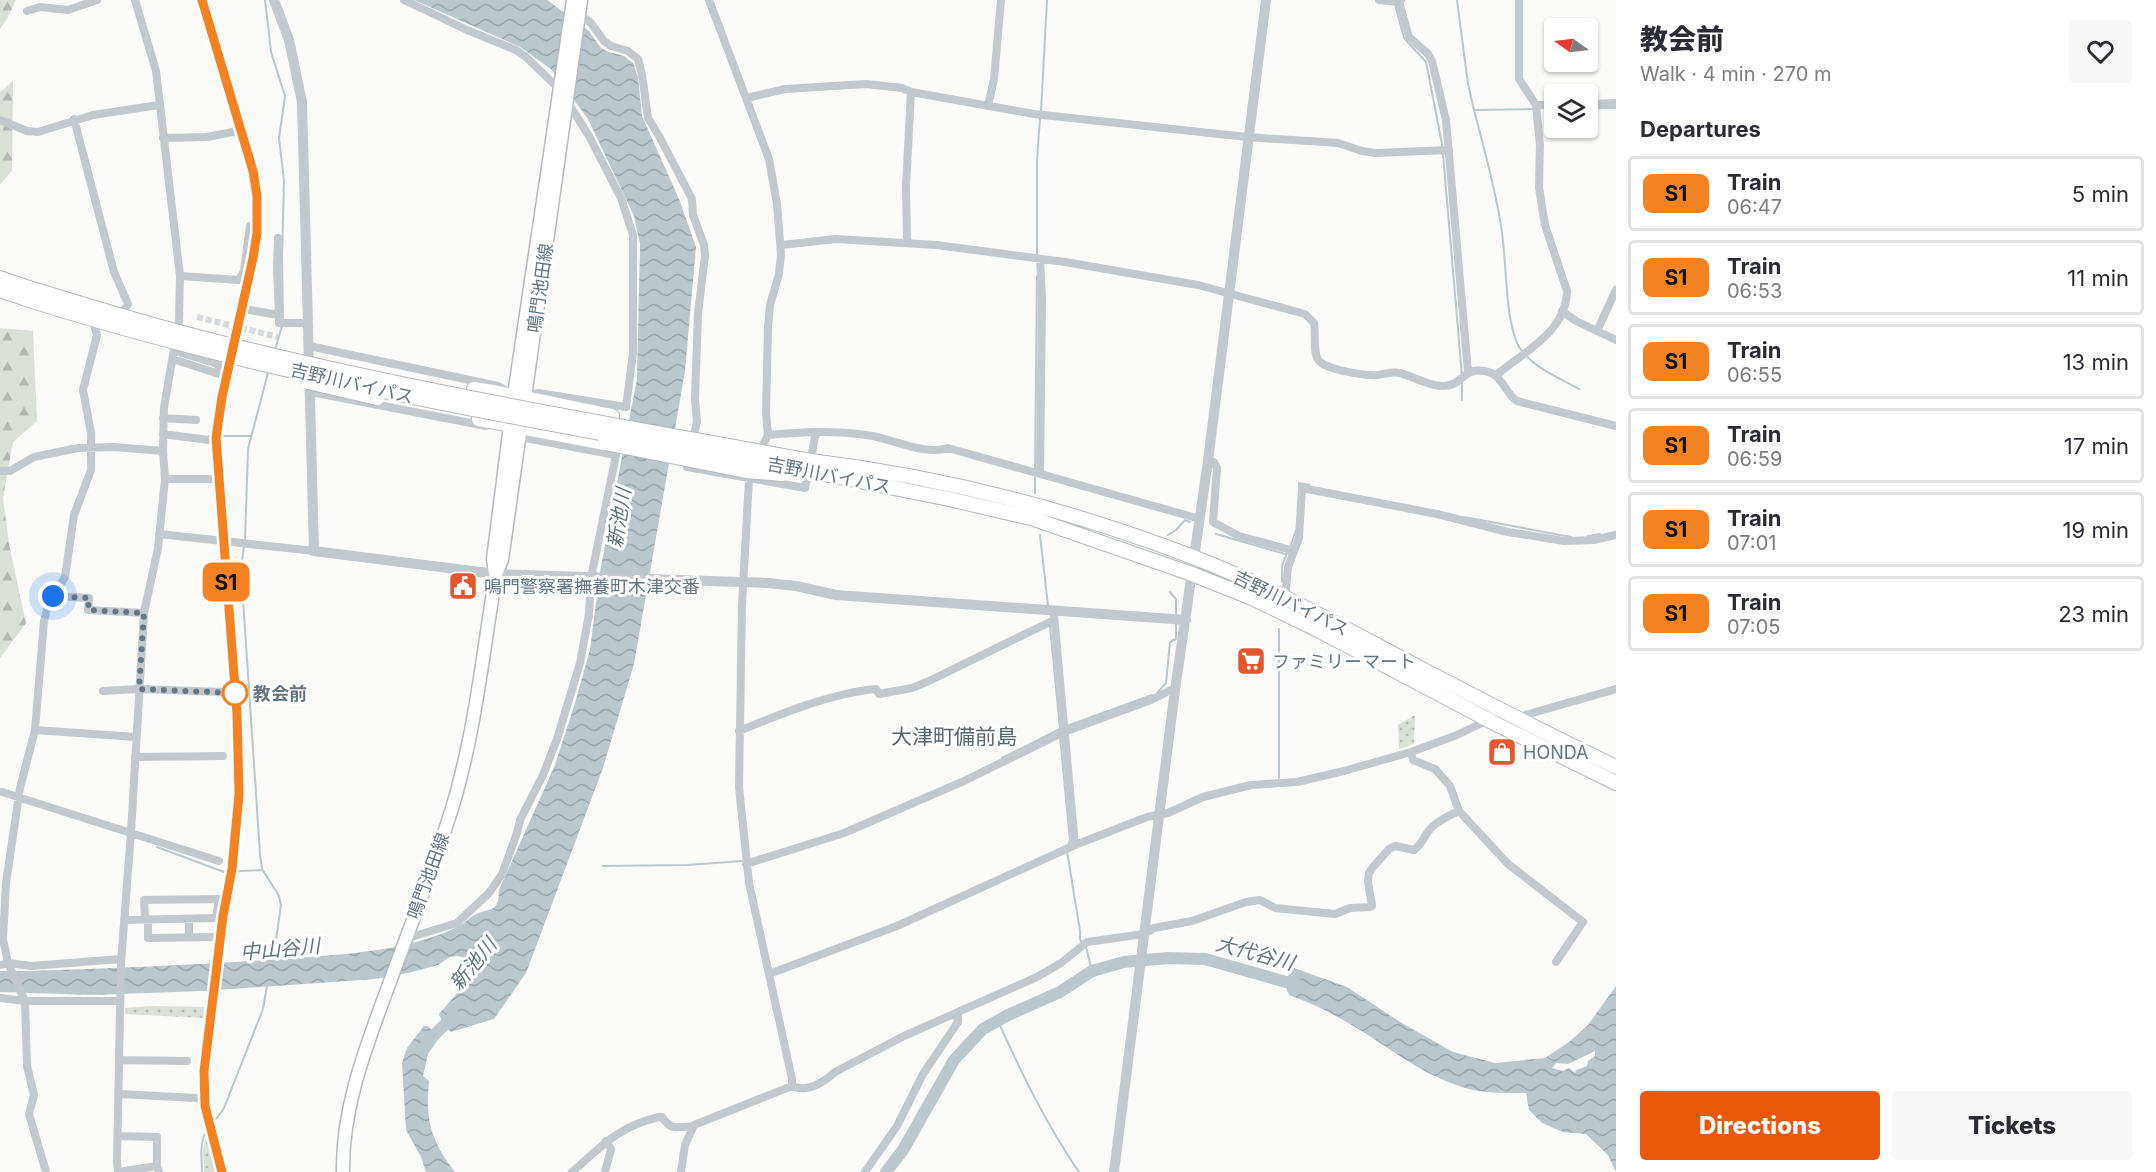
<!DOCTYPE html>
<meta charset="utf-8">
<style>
:root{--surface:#fff;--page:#f7f7f7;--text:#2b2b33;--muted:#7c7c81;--line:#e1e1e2;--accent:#ea580c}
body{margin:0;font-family:Inter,"Noto Sans JP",sans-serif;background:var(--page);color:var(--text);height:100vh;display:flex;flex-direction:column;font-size:22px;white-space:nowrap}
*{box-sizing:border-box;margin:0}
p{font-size:20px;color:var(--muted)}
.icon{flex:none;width:33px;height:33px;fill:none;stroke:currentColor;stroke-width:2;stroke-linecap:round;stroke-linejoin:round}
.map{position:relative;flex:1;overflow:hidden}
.details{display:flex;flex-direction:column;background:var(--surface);width:540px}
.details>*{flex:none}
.badge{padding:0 12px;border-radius:9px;font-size:21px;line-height:39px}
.needle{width:39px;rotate:284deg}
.tools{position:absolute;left:1544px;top:18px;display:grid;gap:12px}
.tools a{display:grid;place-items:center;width:54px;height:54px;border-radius:6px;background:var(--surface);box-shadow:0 2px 4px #0004;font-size:30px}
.you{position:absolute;width:30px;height:30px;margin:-15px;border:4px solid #fff;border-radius:50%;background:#1a73e8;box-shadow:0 0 0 9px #1a73e833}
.map>.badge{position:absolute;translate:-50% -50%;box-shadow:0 0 0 3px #fff}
h2{padding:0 24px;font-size:22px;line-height:54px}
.round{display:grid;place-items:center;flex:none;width:63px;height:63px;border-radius:6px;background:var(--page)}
.summary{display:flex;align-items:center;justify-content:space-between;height:102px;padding:0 24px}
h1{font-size:28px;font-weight:800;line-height:45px}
.cta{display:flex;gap:12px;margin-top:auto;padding:12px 24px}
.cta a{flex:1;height:69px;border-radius:6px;background:var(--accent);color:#fff;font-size:24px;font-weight:800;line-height:69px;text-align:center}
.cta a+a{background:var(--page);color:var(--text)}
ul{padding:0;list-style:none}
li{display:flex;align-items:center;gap:18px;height:75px;margin:0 12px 9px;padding:0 12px;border:3px solid var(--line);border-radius:6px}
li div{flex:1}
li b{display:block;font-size:22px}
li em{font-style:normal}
li .badge{min-width:66px;font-weight:700;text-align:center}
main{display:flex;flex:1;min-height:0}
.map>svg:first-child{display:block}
.built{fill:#e8e9e9}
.grass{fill:url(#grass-dots)}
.forest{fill:url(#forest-firs)}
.water{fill:url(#water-waves);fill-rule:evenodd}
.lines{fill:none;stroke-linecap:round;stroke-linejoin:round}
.stream{stroke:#bbc7cb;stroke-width:2}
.river{stroke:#bbc7cb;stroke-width:12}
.pedestrian-tunnel{stroke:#d5d9db;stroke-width:6;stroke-dasharray:6 3;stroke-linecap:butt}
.primary-casing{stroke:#b5babe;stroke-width:15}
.trunk-casing{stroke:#b4b9bd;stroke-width:16}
.minor{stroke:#c3c8cc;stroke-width:8}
.tertiary{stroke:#c3c8cc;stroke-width:10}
.primary{stroke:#fff;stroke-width:12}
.trunk{stroke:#fff;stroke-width:14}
.rail{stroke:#a2aab0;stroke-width:2;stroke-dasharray:9 4.5;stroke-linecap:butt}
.trunk-bridge-casing{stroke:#b4b9bd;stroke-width:16;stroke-linecap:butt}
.trunk-bridge{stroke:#fff;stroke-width:14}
.line-casing{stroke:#fff;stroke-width:14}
.line{stroke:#f58220;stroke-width:9}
.walk{stroke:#657683;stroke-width:6;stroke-dasharray:0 10.8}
.stop-dot{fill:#fff;stroke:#f58220;stroke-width:3}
.labels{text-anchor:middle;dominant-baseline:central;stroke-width:6;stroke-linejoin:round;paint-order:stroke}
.street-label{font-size:18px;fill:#657683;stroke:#fff}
.poi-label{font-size:18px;fill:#657683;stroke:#fff;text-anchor:start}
.stop-label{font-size:18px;font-weight:bold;fill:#657683;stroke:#fff;text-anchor:start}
.water-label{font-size:20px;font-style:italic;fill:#60757c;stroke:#fff}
.quarter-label{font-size:21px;fill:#57646e;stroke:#fff}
</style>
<main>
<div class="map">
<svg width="1616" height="1172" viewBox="0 0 1616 1172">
<defs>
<pattern id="grass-dots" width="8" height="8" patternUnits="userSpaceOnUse" patternTransform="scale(1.5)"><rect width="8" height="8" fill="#dadfd7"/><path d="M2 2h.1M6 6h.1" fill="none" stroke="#b4b9b4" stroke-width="1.8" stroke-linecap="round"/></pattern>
<pattern id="forest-firs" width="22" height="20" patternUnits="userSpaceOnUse" patternTransform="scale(1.5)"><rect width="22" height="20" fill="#dadfd7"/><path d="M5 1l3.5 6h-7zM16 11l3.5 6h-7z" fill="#b4b9b4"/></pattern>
<pattern id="water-waves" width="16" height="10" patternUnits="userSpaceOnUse" patternTransform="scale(1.5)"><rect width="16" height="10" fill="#bbc7cb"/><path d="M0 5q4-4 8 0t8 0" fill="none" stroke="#9ca6aa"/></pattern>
</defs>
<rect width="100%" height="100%" fill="#fafaf8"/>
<path class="built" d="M199,0H205L256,171L259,209V233L256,258L224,399L218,438L242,755L243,795L239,835L222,953H216L233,834L236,794V756L214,438L219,397L251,258L255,209L251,171Z
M216,995L207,1070L209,1105L213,1120L207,1123L201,1087V1071L210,996Z
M215,1127L227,1172H218L208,1131Z"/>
<path class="grass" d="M1415,715L1414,744L1399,749L1398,725Z
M152,1006L204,1007L203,1018L125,1014V1008Z
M207,1132L217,1172H204L203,1150Z"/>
<path class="forest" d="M0,0H16L7,19L0,29Z
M13,81L12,170L0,185V92Z
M0,328L33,331L37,421L13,442L3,498L9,544L26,623L0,658Z"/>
<path class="water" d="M414,0H547L589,31L601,48L609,52L624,56L633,63L638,77L642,116L679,199L696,247L685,371L634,664L603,768L526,973L494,1019L451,1032L443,1024L439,1014L466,983L472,966L469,960L458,956L450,957L438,965L408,973L375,979L202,991L93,995L0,992V971H31C114,968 198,965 281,959C337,955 409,952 459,926C465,923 469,918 474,915C491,907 499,913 499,890L555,765L575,703L590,650L600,572L637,379L640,244L634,216L588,119L551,69L520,47Z
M1294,968L1347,987L1400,1022L1453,1052L1495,1063L1545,1058L1569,1042L1588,1025L1616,986V1172L1608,1155L1586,1134L1563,1132L1542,1123L1529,1110L1526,1093C1505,1093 1483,1094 1462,1087C1419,1074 1383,1042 1343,1020C1326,1010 1308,1002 1289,995L1284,982ZM1595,1051V1056L1588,1061L1587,1066L1576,1070L1575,1073L1569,1068L1563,1071L1552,1068L1556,1063L1568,1064Z
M424,1026H428L439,1038L428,1054L423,1076L429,1081C425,1120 431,1141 455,1172H426L421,1157L406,1130L402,1063L407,1048Z"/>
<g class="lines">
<path class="stream" d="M265,0L271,52L285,96L279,138L284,181L282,258L283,321
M1457,0L1468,84L1474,110
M1395,4L1404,38L1426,62L1443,149
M1587,108H1616
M1534,109L1474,110C1484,148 1495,187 1501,226C1506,256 1505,286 1510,317C1512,327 1514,339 1519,347C1532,367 1559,378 1579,389
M1041,112L1047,0
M1443,154L1462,376
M1037,256V160L1040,118
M275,350L282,326
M1462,381V400
M209,436H251
M1035,469L1037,276
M1035,474V493
M1299,486V483L1309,485
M1464,517L1571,537
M1216,534L1285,554
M1040,535L1048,606
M1168,535L1176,530L1185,520L1190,522
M1588,536L1600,534
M245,541L248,449L269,369
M244,547L241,569L260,854L262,869L279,896L281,905L273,960
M1290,548L1296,530
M1282,582V566L1287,553
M1170,592L1176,599V617
M1279,629V778
M1157,693L1166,683L1170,642L1176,639V622
M1067,726L1152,695
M1060,736L1070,841L1067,846
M1002,758L1060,729L1050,626
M157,847L224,872L263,870
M1067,851L1080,931V939L1082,943
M603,866L687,865L743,861
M1086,947L1092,971
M998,1021C1022,1074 1046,1124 1079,1172
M202,1172C202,1159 199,1144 206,1132C211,1123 219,1117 224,1108L263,1009L267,986"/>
<path class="river" d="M425,1046L433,1036L454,1016
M886,1172L903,1150L954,1060L983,1029L1008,1015L1060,992L1092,971L1124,962L1168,958L1205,959L1300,986"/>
<path class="pedestrian-tunnel" d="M197,317L278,337"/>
<g class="primary-casing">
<path id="primary" d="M495,573L493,559L514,395L573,0
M343,1172C342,1107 366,1047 388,987C408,933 429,879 447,824C474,744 482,658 496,574L502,560L581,0"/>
</g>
<g class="trunk-casing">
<path id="trunk" d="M0,278L29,288
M0,290L26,299
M474,389C520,396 566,407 612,416
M479,419L605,443
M811,461C942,477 1071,510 1193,557C1271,587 1344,628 1418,667C1483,701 1549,735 1616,767
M809,471L949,499L1031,518L1192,574L1252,598L1318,630L1496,724L1616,783"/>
</g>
<path class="minor" d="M404,0L467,30L516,50L526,57L560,90L589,136L621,198L633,235V353L626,407L538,393L528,396
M709,0L769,159L777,204L781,254L779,274L770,305L768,327L766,413L768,435L758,455
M1379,0L1399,2L1401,0
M1399,2L1409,37L1428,54L1432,61L1446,120L1468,372
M27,11L40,7L68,10L97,0
M579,14L591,23L604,41L611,46L628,51L638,59L642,75L648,118L659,136L692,199L693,215L704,245L705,255L698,314L695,399L697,422L692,443
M747,98L785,89L866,84L902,88L911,92L1034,114L1247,137L1338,143L1362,151L1376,153L1449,150
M1587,104L1616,103
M1536,105H1554
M988,106L994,79L1001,0
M74,119L114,272L128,304L122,313L117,316
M0,120L27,131L38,132L93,115L159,105
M163,138L207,137L233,132
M278,238L277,268L279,315
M907,242L906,186L911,92
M781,245L836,239L936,245L1065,262L1198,285L1305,314L1314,323C1316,334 1312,355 1320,362C1329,370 1366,376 1378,375C1386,374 1392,371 1400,373C1415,377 1437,391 1453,384C1466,378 1466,368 1485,371C1502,374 1505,393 1517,401L1616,426
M180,276L239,280L244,271L250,226
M249,310L279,315V323H308
M1562,311L1576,321L1616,340
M1597,331L1616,290
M309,346L498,386L507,391
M173,359L222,375L218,364L175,351
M1496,375C1524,352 1566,332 1567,291L1545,225L1539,188L1540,145L1536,105L1519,79V0
M311,392L486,426
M163,418L196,420
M163,434L209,440
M768,435C801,432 833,430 866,435C892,438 923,456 948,448L1200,519
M689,456L687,467L805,488L816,432
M1208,461L1214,462L1217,468L1213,522L1239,536L1287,549L1292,553
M0,471H10L34,457L78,448L114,447L163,451
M1040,474L1042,299L1040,259
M165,479H212
M159,534L314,551
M53,596L89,598L88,610L144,613
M1285,599L1288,567L1299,538L1302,488L1437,514L1508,532L1564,541L1594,540L1616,535
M1054,615L1075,845
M103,691L139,689L223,692
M1515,715L1522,716L1616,689
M35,730L136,737
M739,731C780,714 832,693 876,689L879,694L912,688L929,681L1054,620
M1411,752L1413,760L1435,769L1443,778L1450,786L1459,811L1508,864L1583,922L1556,962
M135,757L223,756
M2,792L219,861
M746,864L844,833L964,781L1064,732L1151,700L1171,690H1175
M189,919V937
M124,920L216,918L219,899L144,900L145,920
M148,920V938L215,937
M405,939L457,923L489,893L502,874L517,833L520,820L543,775L557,739L580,663L589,614L591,578L616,455L520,437
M0,965L8,963L31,966L121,959
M769,974L897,926L1075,845L1147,817L1168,813L1203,797L1251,785L1297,782L1344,771L1411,752L1457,735L1484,722L1490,723
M0,998L25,1001H119
M119,1060L187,1061
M792,1086C808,1093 823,1083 835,1072L904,1036L1037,977L1061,963L1087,942L1144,934L1154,928L1192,921L1246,902L1260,900L1275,908L1335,914L1350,908L1370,907L1372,906L1368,882L1369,873L1373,867L1389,849L1395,846L1414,850C1422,845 1425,833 1433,826C1440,820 1450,815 1459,811
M119,1094L196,1098
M118,1136L157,1137V1166L159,1172
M46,1172L29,1114L34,1095L27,1066L25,1001L8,963L3,939L6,883L20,788L35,730L44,621L48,605L65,577L74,515L91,470V433L83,390L97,335L95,328L106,322
M118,1172L117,1161L121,963L131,832L144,613L158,548L165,479L163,451L164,407L179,321L180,276L156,71L135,0
M118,1172L157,1166
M572,1172C601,1147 619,1126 659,1117H662C674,1133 675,1125 692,1127
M605,1172L611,1149L606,1141
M681,1172L685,1145L694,1125L792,1086V1079L749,883L739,787L742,605L749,479L752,469
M865,1172L897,1126L923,1074L958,1022V1013"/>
<path class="tertiary" d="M274,0L289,40L302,102L314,551L496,574L768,583L796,586L836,595L1186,620
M1114,1172L1175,690L1208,461L1266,0"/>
<use href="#primary" class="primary"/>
<use href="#trunk" class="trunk"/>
<path class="rail" d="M202,0L253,171L257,196V233L253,258L222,397L216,438L235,693L239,794L232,869L223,916L204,1071L205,1106L222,1172"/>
<g class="trunk-bridge-casing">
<path id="trunk-bridge" d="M29,288C84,305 139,322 194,336C398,389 605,423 811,461
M26,299C281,380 546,423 809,471
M308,382L377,398
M605,443L746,471L782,474"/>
</g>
<use href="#trunk-bridge" class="trunk-bridge"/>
</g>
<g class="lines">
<g class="line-casing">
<path id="line" d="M202,0L253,171L257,196V233L253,258L222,397L216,438L237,714L239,794L232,869L223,916L204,1071L205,1106L222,1172"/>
</g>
<use href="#line" class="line"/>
<path class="walk" d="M53,596L89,598L88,610L144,613L139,689L235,693"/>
</g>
<defs>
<g id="civic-square" transform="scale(1.5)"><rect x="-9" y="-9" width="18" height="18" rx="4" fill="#e4572e" stroke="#fff"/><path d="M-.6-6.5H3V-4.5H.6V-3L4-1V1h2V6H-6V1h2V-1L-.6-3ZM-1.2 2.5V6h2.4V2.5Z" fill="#fff"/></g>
<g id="supermarket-square" transform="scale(1.5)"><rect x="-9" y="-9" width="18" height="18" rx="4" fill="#e4572e" stroke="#fff"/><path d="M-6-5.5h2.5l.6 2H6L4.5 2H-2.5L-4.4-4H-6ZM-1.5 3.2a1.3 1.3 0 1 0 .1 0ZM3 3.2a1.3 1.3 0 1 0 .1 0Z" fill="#fff"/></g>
<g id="shop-square" transform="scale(1.5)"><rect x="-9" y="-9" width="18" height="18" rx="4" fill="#e4572e" stroke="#fff"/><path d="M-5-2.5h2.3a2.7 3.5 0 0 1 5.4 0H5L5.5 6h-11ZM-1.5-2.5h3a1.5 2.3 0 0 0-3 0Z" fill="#fff"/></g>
</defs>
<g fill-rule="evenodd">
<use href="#civic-square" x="463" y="586"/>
<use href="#supermarket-square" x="1251" y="661"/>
<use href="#shop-square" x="1502" y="752"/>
</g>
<circle class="stop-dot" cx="235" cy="693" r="12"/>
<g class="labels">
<g class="street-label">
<text transform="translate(540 288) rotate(-82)">鳴門池田線</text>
<text transform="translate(352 383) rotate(13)">吉野川バイパス</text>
<text transform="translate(829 475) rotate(11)">吉野川バイパス</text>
<text transform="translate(1291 603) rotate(26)">吉野川バイパス</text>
<text transform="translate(428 876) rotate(-70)">鳴門池田線</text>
</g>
<g class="poi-label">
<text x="484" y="586">鳴門警察署撫養町木津交番</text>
<text x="1272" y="661">ファミリーマート</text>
<text x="1523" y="752">HONDA</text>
</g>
<g class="stop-label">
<text x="253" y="693">教会前</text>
</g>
<g class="water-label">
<text transform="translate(619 518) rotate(-81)">新池川</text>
<text transform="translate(280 949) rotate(-5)">中山谷川</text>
<text transform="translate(1255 953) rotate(15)">大代谷川</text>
<text transform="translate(473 964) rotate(-50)">新池川</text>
</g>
<g class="quarter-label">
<text x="954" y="736">大津町備前島</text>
</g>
</g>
</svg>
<div class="tools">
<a><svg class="needle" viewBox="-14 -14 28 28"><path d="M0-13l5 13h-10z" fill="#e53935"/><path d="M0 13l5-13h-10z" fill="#7c7c81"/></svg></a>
<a><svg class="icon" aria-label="layers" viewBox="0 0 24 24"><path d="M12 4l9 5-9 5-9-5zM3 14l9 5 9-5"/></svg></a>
</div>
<div class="you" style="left:53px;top:596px"></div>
<b class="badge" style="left:226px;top:582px;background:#f58220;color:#111">S1</b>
</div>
<section class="details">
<div class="summary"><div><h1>教会前</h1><p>Walk · 4 min · 270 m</p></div><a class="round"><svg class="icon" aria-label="heart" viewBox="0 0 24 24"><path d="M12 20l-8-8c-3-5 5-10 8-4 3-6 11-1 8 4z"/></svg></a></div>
<h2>Departures</h2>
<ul>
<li><span class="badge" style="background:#f58220;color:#111">S1</span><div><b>Train</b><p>06:47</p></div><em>5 min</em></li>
<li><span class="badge" style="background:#f58220;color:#111">S1</span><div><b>Train</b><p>06:53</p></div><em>11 min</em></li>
<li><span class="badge" style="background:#f58220;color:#111">S1</span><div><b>Train</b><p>06:55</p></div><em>13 min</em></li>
<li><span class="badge" style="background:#f58220;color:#111">S1</span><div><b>Train</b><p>06:59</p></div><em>17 min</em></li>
<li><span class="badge" style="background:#f58220;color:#111">S1</span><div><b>Train</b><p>07:01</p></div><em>19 min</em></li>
<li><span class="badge" style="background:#f58220;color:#111">S1</span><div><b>Train</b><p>07:05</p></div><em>23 min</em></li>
</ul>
<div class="cta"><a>Directions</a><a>Tickets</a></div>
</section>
</main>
